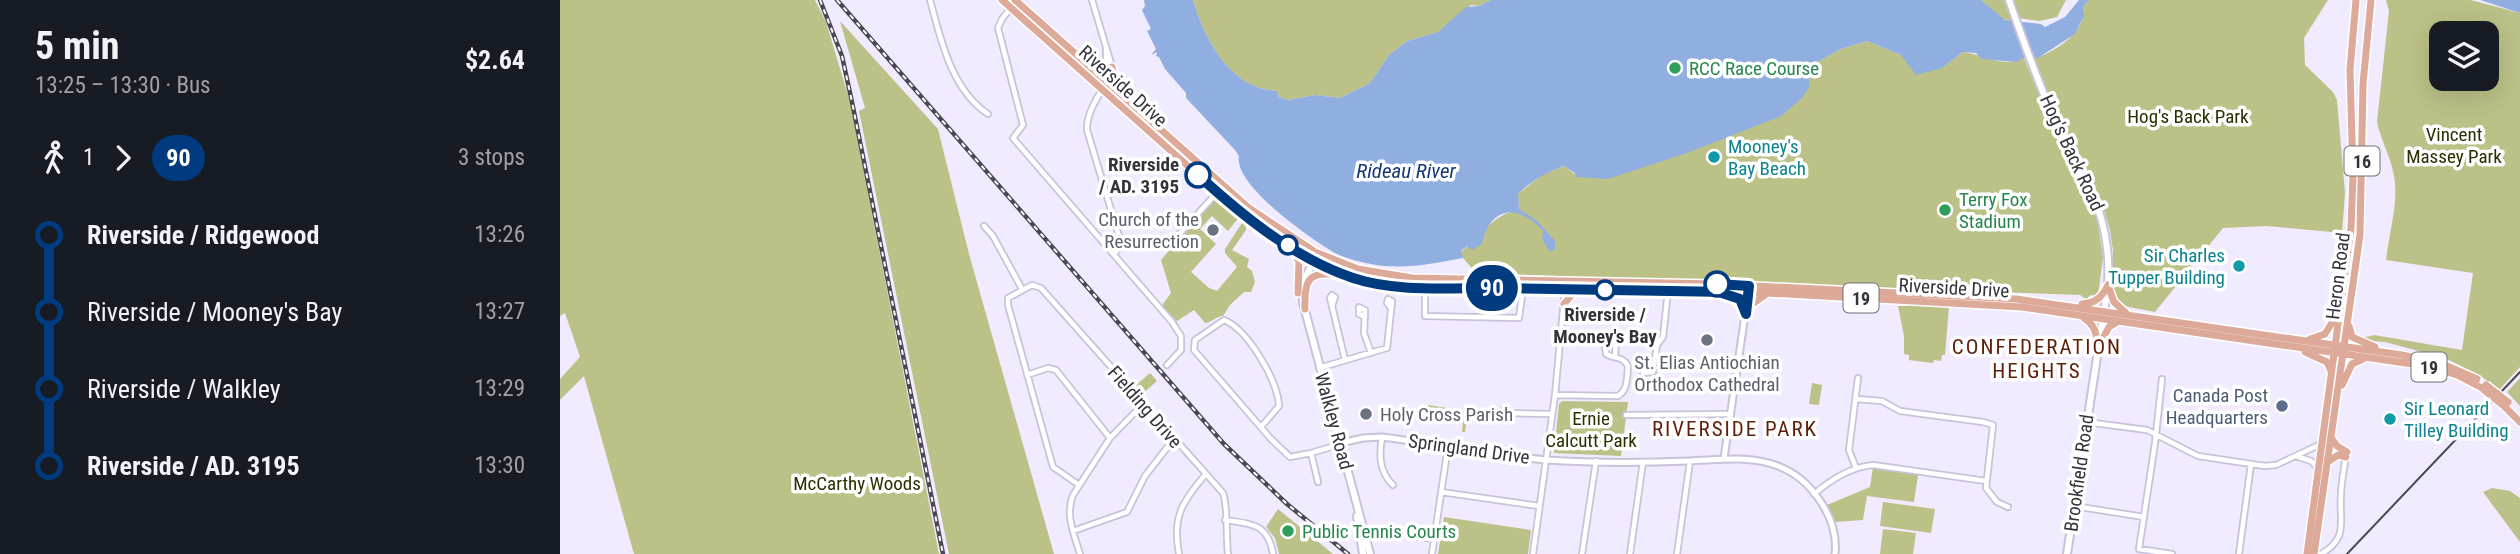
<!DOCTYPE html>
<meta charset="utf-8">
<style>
:root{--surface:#171b24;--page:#242831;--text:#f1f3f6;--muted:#9ea1a6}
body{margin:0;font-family:"Roboto Condensed",sans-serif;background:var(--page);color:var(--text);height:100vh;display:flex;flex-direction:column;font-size:26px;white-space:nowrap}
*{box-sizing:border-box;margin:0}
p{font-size:23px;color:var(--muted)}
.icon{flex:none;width:38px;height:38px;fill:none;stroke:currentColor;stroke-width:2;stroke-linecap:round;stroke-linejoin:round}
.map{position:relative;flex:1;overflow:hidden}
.panel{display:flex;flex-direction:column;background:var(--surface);width:560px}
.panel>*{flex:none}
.badge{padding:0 14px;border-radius:23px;font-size:24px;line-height:46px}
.tools{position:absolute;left:1869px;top:21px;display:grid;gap:14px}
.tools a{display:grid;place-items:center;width:70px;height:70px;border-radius:14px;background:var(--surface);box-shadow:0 7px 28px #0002;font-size:35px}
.map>.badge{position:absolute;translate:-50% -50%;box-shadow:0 0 0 4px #fff}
.legs{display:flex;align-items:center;gap:10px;height:77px;padding:0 35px;font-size:23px}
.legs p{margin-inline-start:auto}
.summary{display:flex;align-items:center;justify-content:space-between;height:119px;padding:0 35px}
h1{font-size:38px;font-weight:700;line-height:52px}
ul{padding:0 35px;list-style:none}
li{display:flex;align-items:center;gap:24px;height:77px;font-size:26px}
li i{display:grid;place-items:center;width:10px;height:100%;margin:0 9px;background:currentColor}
li i::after{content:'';width:18px;height:18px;margin:-9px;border:5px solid;border-radius:50%;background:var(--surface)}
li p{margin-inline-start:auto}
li:first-child i{background:linear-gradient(#0000 50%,currentColor 0)}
li:last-child i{background:linear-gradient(currentColor 50%,#0000 0)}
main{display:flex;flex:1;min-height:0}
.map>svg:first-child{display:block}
.green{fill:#bbc187;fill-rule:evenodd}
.water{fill:#90afe0}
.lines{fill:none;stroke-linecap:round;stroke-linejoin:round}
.minor-casing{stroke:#c9c3da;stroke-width:8}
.tertiary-casing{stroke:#c9c3da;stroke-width:9}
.secondary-casing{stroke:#c9c3da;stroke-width:10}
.primary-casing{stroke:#fff;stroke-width:10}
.minor{stroke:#fff;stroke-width:4.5}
.tertiary{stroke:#fff;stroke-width:5}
.secondary{stroke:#fff;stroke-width:6}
.primary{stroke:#dda999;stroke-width:7}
.tram{stroke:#4a4852;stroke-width:2}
.rail-casing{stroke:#4a4852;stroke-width:4.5}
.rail{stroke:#fff;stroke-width:2;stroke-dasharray:5;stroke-linecap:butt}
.primary-bridge-casing{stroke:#fff;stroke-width:10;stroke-linecap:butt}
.primary-bridge{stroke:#dda999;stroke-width:7}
.line-1-casing{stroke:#fff;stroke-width:16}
.line-1{stroke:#003b80;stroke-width:10}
.leisure-dot{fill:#2e9e5b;stroke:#fff;stroke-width:2.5}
.culture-dot{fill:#0f9aa8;stroke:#fff;stroke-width:2.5}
.stop-1-dot{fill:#fff;stroke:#003b80;stroke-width:3.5}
.worship-dot{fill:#6b7280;stroke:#fff;stroke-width:2.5}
.service-dot{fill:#5c6f8a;stroke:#fff;stroke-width:2.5}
.labels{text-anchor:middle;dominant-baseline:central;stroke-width:7;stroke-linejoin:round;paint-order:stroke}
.shield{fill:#fff;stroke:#717076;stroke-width:2}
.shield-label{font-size:18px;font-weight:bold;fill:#34323b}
.leisure-label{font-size:19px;fill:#27864d;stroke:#fff;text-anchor:start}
.street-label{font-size:19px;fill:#34323b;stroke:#fff}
.park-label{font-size:19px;fill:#2d2f00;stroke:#fff}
.culture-label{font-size:19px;fill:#0d838f;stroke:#fff;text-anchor:start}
.stop-label{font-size:19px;font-weight:bold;fill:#34323b;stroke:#fff;text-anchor:end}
.worship-label{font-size:19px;fill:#5b616d;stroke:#fff;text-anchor:end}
.service-label{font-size:19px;fill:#4e5e75;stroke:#fff;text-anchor:end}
.water-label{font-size:21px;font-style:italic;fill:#153973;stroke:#fff}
.neighbourhood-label{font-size:21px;letter-spacing:2px;fill:#5f1e07;stroke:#fff}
</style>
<main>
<section class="panel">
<div class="summary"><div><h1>5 min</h1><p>13:25 – 13:30 · Bus</p></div><b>$2.64</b></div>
<div class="legs"><svg class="icon" aria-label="walk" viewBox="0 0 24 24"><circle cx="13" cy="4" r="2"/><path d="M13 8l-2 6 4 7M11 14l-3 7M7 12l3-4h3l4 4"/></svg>1<svg class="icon" aria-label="forward" viewBox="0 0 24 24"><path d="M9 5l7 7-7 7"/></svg><b class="badge" style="background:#003b80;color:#fff">90</b><p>3 stops</p></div>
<ul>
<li><i style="color:#003b80"></i><b>Riverside / Ridgewood</b><p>13:26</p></li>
<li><i style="color:#003b80"></i><span>Riverside / Mooney's Bay</span><p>13:27</p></li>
<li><i style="color:#003b80"></i><span>Riverside / Walkley</span><p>13:29</p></li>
<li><i style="color:#003b80"></i><b>Riverside / AD. 3195</b><p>13:30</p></li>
</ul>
</section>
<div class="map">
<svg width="1960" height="554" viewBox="0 0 1960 554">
<rect width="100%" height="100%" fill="#f0ebff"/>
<path class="green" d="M0,0H255L266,22L290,102L379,554H74L24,376L0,400V379L20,357L5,313L0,316Z
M633,0H931L919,6L911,5L878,32L847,41L829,55L810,83L780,98L755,95L728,100L719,97L717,91C670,89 645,40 633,0Z
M1421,0H1444L1452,21L1443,19Z
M1453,0H1506L1497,17L1480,21L1458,18Z
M1529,0H1768L1744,38L1745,65L1773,92L1777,100L1785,193L1782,233L1707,226L1663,228L1595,312L1564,306L1557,300L1553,290V250L1550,230L1541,200L1486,90L1474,59C1495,51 1527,33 1523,7Z
M1826,0H1911L1960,13V367L1939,390L1921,376L1885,358L1825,342L1810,341L1803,338L1814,335L1902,350L1913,273L1826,260C1829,233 1839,202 1834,176C1831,157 1821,141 1817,122L1829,11ZM1881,33H1927V79H1881Z
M280,21L378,129L409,254L494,554H389L299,111L305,108Z
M1307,41L1341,55L1382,68L1403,52C1423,54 1444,69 1464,58L1490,121L1537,218L1543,257L1538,296L1531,295L1526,299L1520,295L916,273L903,258L901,252L908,245L917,246L924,237L923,231C935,220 942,212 959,211L958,194L982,175L1004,166L1015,174L1250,85L1248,67L1281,49Z
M655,196L680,216L668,231L652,216L640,229L656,244L631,272L649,288L657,291L677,267L665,253V249L682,223H685L686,230L672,250L689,259L687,267L692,271L695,282L691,292H684L670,305L663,316C656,316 653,322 645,323L634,310L617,321L603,308V304L611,293L601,260Z
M1348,304L1389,306L1385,355H1382L1381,361L1374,360L1373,363L1349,360V355L1344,354V336L1338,306H1348Z
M590,373L597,381L581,395L574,387Z
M1960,378V406L1947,392Z
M1252,383L1262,385L1259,405L1249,404Z
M1002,401L1068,402L1061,456L994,453L999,404Z
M867,405L908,411L905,432H902L903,421L880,418L877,416V412L866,410Z
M1313,467L1358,475L1354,502L1307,496L1303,520L1275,522L1267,505L1310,487Z
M1932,488L1950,491L1960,498V542L1923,492Z
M1323,502L1375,509L1371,533L1320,526Z
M718,509L773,554H719L715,538L706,527Z
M884,517L971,530L968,554H878Z
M1323,529L1356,533L1353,554H1320Z"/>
<path class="water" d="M584,0H633C645,40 670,89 717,91L719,97L728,100L755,95L780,98L810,83L829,55L847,41L878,32L906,7L919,6L931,0H1421L1445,20L1481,24L1485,27L1505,17L1519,0H1529L1523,7L1524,16L1515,34L1478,58H1464L1456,62L1422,59L1416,53L1403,52L1382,68L1356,75L1341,55L1307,41L1281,49L1248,67L1250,85L1243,97L1221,116L1127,153L1048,179L1016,177L1015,173L1004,166C987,172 971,181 958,194L959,209L977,221L995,241V249L990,252L982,239L983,231C958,203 930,206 922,244L912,250L907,246L901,251L903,258C872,264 842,270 811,264C800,262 785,258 775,253C751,239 673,185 679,156L675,150L626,98V93L605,69L599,57L596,56L597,52L591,55L596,49L587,31L591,29L582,10L585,6Z
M1919,0H1960V13L1920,0Z"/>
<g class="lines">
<g class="minor-casing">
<path id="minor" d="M370,0C381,40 391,89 428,114
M532,0L552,67C547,88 526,107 527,130L561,243L554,255
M456,1L442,19L438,28L463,125L453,138L612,322L621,336V350L607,365
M546,50L547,76
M424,226L433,236L462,289
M612,242L663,186
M865,287V316L959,318L963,289
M772,306L770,298L772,295L775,297L772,306L785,360
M805,317L799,314V307L805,310L804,333L811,353
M759,368L827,348L832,301L828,299L827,303L831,308
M1083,373L1093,372L1097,345L1103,337L1108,291
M467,375L488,368L496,370L550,438
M1602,379L1595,443L1579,549L1612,554
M995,395L1058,396C1068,390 1067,377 1068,366C1063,356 1054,359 1046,354L1044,340L1048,336H1053L1056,339L1055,357
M1296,399L1322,401L1340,411L1423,422L1433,425L1426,488L1437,502L1448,507
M943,410L947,413L944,417L940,414Z
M947,413L992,414
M1066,415L1171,414
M1526,422L1587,430L1638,456L1705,466L1716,465L1761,444
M701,427L719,406C718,380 687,329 664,320L635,340L634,350L711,439L730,457L751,453L781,444
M822,437C819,455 819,472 833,485
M751,453L758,482
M1736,456L1751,461L1758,468
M1296,468L1289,450L1298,378
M519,485L493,467L448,305V298L472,285L481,288L663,493C668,505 666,539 668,554
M881,492L979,506
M1254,494C1271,480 1290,467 1313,465L1426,481
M1514,506L1584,517
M665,520C691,524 708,523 713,554
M513,531L567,512L585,476L613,440
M852,536L874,539
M520,554C514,534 505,515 513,495L550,438L583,404
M619,554C612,517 622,502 645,475
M872,554L888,446
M973,554L995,395L1005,289
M1022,554L1036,461
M1070,554L1083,462
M1117,554L1130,461
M1679,554L1691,464
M1761,554C1789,538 1779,522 1781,495C1781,483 1784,469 1786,456"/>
</g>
<g class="tertiary-casing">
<path id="tertiary" d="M781,443L803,438L822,437C876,444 931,455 986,460C1032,463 1082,463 1129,461C1160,460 1189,455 1218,466C1252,479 1279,519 1275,554
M1164,458L1189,288"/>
</g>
<g class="secondary-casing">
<path id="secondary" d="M1449,0C1463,40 1477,81 1495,120C1525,181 1552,214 1548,285L1507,554
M756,257L743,282V303L810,554
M797,516L803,554"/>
</g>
<g class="primary-casing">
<path id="primary" d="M442,0L657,192L727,245L763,266L794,278L827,284L870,287L1189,292L1462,307L1866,366L1897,375L1924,389
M455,0L689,208L755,252L798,269L852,278L1157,284L1457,299L1842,355L1885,365L1917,379
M552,67L558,90
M732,251L739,261L738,293
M1548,286L1554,302L1566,313
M1167,294L1182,301L1186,314
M1004,304L1016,290
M1522,304C1536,303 1542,297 1548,285
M745,309C744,283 747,270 776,275
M1186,313L1192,304L1205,295
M1524,318C1536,326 1537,335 1537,348
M1789,326L1792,337L1815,347
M1750,339L1765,334L1778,313
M1538,348L1549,327L1557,322
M1745,352L1767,362L1771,371
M1782,385L1792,364L1803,359
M1944,406L1960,422
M1772,439L1777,446L1787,452
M1768,462L1778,455L1786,457
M1747,554L1791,228L1793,175L1790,70L1796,0
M1754,554L1800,235L1803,84L1811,0"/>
</g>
<use href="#minor" class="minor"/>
<use href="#tertiary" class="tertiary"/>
<use href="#secondary" class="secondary"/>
<use href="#primary" class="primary"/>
<path class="tram" d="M1787,554L1960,372"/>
<g class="rail-casing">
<path id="rail" d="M260,0L282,56L292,102L383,554
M277,0L664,444L727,504L788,554"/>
</g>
<use href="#rail" class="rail"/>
<g class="primary-bridge-casing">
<path id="primary-bridge" d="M1926,385L1948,402
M1924,390L1944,406"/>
</g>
<use href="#primary-bridge" class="primary-bridge"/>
</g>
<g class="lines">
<g class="line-1-casing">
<path id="line-1" d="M638,175C683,216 734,258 793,278C835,292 886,288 930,288C1007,289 1083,290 1159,292L1180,299L1186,314L1189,286L1157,284"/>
</g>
<use href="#line-1" class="line-1"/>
</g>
<g class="leisure-dot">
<circle cx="1115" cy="68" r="7"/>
<circle cx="1385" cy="210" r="7"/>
<circle cx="728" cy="531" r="7"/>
</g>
<g class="culture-dot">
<circle cx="1154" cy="157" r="7"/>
<circle cx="1679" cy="266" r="7"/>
<circle cx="1830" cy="419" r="7"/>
</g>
<g class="stop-1-dot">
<circle cx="638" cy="175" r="12"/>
<circle cx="728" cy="245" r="9"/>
<circle cx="1157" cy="284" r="12"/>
<circle cx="1045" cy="290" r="9"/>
</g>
<g class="worship-dot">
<circle cx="653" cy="230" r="7"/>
<circle cx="1147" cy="340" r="7"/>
<circle cx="806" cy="414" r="7"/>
</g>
<circle class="service-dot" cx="1722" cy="406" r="7"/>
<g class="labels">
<g class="shield">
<rect x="1784.5" y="146.5" width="35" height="29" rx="5"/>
<rect x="1283.5" y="283.5" width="35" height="29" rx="5"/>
<rect x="1851.5" y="352.5" width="35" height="29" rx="5"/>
</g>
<g class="shield-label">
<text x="1802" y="161">16</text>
<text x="1301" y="298">19</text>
<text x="1869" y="367">19</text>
</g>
<g class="leisure-label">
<text x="1129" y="68">RCC Race Course</text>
<text x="1399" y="199">Terry Fox<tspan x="1399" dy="22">Stadium</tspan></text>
<text x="742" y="531">Public Tennis Courts</text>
</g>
<g class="street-label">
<text transform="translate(563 86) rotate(42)">Riverside Drive</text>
<text transform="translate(1512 153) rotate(65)">Hog's Back Road</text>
<text transform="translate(1778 276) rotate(-83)">Heron Road</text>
<text transform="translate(1394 288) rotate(3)">Riverside Drive</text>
<text transform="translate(585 407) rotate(49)">Fielding Drive</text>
<text transform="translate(774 421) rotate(75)">Walkley Road</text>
<text transform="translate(909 449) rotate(8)">Springland Drive</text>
<text transform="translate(1519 473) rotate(-82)">Brookfield Road</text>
</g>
<g class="park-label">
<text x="1628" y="116">Hog's Back Park</text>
<text x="1894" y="134">Vincent<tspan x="1894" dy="22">Massey Park</tspan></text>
<text x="1031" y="418">Ernie<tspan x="1031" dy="22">Calcutt Park</tspan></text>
<text x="297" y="483">McCarthy Woods</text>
</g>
<g class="culture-label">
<text x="1168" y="146">Mooney's<tspan x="1168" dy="22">Bay Beach</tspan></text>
<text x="1665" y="255" text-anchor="end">Sir Charles<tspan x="1665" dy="22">Tupper Building</tspan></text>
<text x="1844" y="408">Sir Leonard<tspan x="1844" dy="22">Tilley Building</tspan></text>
</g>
<g class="stop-label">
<text x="619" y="164">Riverside<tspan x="619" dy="22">/ AD. 3195</tspan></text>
<text x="1045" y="314" text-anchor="middle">Riverside /<tspan x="1045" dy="22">Mooney's Bay</tspan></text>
</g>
<g class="worship-label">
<text x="639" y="219">Church of the<tspan x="639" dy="22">Resurrection</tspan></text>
<text x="1147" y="362" text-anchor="middle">St. Elias Antiochian<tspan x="1147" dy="22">Orthodox Cathedral</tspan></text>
<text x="820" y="414" text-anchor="start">Holy Cross Parish</text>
</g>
<g class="service-label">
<text x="1708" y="395">Canada Post<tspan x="1708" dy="22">Headquarters</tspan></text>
</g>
<g class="water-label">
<text x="846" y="171">Rideau River</text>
</g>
<g class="neighbourhood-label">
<text x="1477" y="347">CONFEDERATION<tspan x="1477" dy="24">HEIGHTS</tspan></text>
<text x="1175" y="429">RIVERSIDE PARK</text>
</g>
</g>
</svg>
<div class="tools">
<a><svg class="icon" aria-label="layers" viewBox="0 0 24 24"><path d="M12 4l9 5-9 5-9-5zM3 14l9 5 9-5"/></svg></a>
</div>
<b class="badge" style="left:932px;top:288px;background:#003b80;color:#fff">90</b>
</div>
</main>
